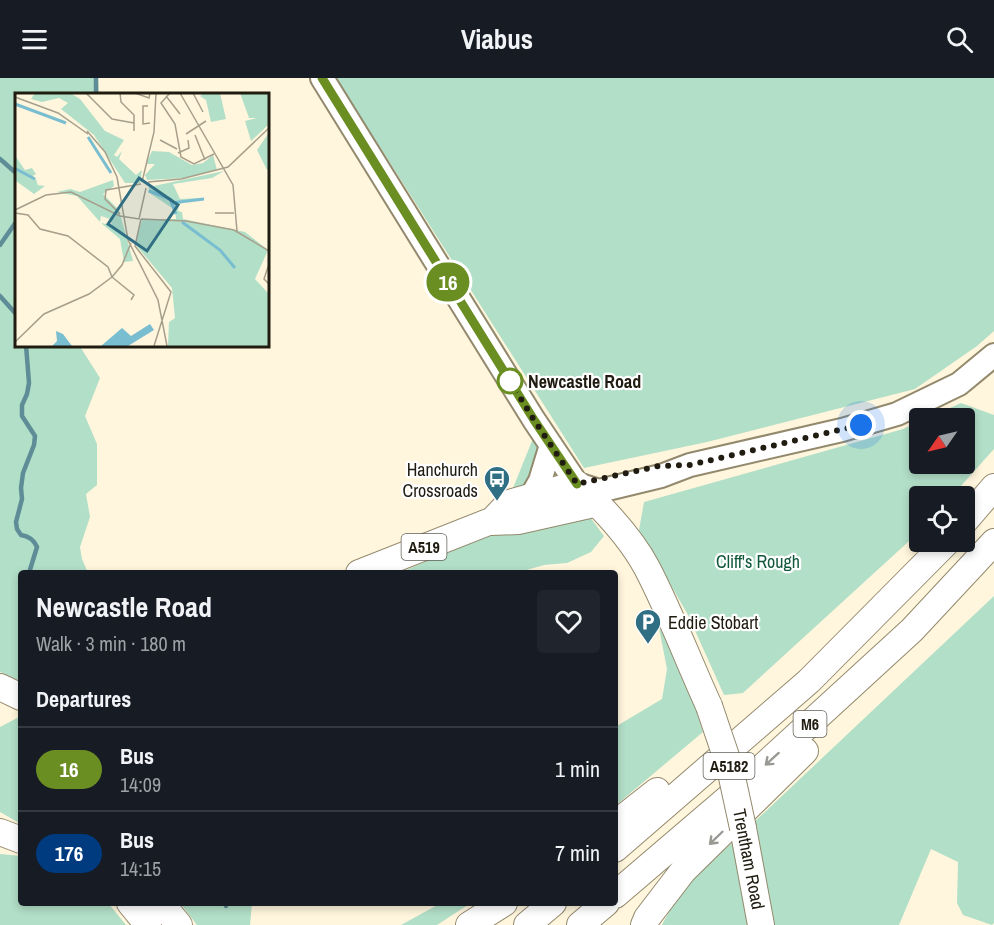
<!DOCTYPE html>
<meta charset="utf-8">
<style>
:root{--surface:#171b24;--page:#20242c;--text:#f1f3f6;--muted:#9ea1a6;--line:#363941}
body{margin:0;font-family:"Archivo Narrow",sans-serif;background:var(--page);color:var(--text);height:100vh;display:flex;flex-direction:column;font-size:22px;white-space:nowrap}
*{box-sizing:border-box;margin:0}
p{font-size:20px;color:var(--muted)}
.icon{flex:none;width:33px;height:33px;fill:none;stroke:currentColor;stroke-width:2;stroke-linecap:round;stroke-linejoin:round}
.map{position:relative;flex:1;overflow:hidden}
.details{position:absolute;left:18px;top:492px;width:600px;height:336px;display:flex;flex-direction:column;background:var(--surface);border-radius:6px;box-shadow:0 3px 9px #0003}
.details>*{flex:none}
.badge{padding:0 12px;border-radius:20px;font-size:21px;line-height:39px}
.needle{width:39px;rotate:236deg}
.controls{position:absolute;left:909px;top:330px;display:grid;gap:12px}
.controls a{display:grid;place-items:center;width:66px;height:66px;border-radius:6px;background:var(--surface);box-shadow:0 3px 9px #0003;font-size:30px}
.you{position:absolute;width:30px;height:30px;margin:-15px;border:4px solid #fff;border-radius:50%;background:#1a73e8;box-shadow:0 0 0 9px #1a73e833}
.map>.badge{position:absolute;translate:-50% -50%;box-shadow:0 0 0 3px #fff}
h2{padding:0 18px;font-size:22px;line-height:54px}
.round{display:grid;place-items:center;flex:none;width:63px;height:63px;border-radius:6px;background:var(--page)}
.overview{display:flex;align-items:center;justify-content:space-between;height:102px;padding:0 18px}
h1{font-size:28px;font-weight:700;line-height:45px}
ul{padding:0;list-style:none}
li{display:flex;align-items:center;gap:18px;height:84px;padding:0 18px;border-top:2px solid var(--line)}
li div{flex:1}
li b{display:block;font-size:22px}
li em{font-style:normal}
li .badge{min-width:66px;font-weight:700;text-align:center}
header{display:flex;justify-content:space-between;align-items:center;height:78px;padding:0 18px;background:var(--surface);font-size:27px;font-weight:700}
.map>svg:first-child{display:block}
.green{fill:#b2dfc7}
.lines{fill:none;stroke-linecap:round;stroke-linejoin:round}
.stream{stroke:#5e8d97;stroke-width:4.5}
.major-casing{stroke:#93896d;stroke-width:26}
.highway-casing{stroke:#93896d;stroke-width:28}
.major{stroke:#fff;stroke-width:22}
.highway{stroke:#fff;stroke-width:26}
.highway-bridge-casing{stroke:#93896d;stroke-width:28;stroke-linecap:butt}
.highway-bridge{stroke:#fff;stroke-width:26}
.oneway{stroke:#9b9994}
.line-casing{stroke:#fff;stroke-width:14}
.line{stroke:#6b8e23;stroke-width:9}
.walk{stroke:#201c11;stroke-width:6;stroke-dasharray:0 10.8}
.stop-dot{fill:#fff;stroke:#6b8e23;stroke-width:3}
.labels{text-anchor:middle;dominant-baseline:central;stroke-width:4.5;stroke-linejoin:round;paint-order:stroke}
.shield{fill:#fff;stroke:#636058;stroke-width:1.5}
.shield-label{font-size:16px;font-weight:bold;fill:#201c11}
.stop-label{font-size:18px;font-weight:bold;fill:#201c11;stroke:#fff;text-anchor:start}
.poi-label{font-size:18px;fill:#201c11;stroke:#fff;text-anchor:end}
.park-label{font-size:18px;fill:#10583b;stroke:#fff}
.street-label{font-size:18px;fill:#201c11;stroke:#fff}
.inset-river{fill:none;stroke:#79bdd1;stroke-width:3}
.inset-road{fill:none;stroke:#a69f8b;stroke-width:1.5}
.view{fill:#2f6e83;fill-opacity:0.15;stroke:#2f6e83;stroke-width:3}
.inset-edge{fill:none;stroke:#201c11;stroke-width:3}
</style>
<header><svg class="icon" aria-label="menu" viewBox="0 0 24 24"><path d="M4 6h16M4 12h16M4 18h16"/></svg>Viabus<svg class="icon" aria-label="search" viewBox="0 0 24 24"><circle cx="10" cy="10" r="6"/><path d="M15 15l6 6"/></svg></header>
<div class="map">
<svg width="994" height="847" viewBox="0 0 994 847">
<rect width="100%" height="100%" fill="#fff6dd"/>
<path class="green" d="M0,0H98L99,16H16V267H79L100,300L85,338L97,366V407L86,416L90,439L80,469L82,481L88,495H21V603L0,594Z
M336,0H994V253L977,268L915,311L707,364L584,390Z
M961,325L994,337V371L952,418H920L919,454L743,615L724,617L688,537L639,452L644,424L903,351L919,344L920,386H964V340H928Z
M534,358L539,365L538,400L509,420Z
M590,439L604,458L591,474L567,485L544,487L516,495H399L484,459L537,442Z
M994,518V845L992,847L963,837L957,825L958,784L931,771L899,847H662C680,812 702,791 732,765Z
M659,550L679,579L703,654L615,728V649L662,621L667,591Z
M21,638V746L0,734V649Z
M0,776L21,778V825H108L126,847H0Z
M180,825H252L250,847H197Z
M441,825H471L437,847H401Z"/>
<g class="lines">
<path class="stream" d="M96,0V16
M0,81L16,95
M0,167L16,144
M0,218L16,236
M26,267L29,305L27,316L22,327V338L35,358L34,367L23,395L21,410L22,421L16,444L17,451L21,457C28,458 34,462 37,469L29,495
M226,825V828"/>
<g class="major-casing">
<path id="major" d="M322,0L534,342L577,406
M577,406L599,413L661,398L690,387L842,352L897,336L959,306L994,277
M532,417L540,403L551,367"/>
</g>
<g class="highway-casing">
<path id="highway" d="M491,444L509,425L577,406C603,430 630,458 647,490C670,534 688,582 709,628
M491,444L518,443L598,425
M964,444L994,409
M359,495L506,437
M0,609L21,619
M615,746L657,713
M743,750L761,847
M0,754L21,762
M615,771L809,603L947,464
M615,817L732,717L912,552L994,464
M130,825L148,847
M161,825L179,847
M469,847L504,825
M527,847L553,825
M580,847L606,825
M644,847L647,840L683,793L805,673"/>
</g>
<use href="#major" class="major"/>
<use href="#highway" class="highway"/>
<g class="highway-bridge-casing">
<path id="highway-bridge" d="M709,628L730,690L743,750"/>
</g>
<use href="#highway-bridge" class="highway-bridge"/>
</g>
<defs><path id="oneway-shaft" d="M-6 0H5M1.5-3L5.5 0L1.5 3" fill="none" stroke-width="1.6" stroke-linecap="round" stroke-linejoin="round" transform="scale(1.5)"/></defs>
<g class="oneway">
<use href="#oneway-shaft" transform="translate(772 681) rotate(138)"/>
<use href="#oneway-shaft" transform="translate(716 760) rotate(136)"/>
</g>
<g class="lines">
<g class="line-casing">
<path id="line" d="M322,0L534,342L577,406"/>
</g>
<use href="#line" class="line"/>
<path class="walk" d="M510,303L534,342L577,406L659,388L690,387L861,347"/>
</g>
<defs>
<g id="bus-pin" transform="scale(1.35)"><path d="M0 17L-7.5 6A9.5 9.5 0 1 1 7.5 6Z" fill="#2f6e83" stroke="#fff"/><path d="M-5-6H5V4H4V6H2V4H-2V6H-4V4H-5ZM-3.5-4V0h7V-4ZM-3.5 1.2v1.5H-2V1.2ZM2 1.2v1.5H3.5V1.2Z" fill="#fff"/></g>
<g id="parking-pin" transform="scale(1.35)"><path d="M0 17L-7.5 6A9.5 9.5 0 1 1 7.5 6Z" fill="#2f6e83" stroke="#fff"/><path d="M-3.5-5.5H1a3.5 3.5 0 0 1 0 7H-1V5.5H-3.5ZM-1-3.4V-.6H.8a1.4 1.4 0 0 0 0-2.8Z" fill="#fff"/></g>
</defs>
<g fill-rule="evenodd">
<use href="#bus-pin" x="497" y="401"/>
<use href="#parking-pin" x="648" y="544"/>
</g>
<circle class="stop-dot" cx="510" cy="303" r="12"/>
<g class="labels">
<g class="shield">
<rect x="401.5" y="456" width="45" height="26" rx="4.5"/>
<rect x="793.5" y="633" width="33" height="26" rx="4.5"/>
<rect x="703.5" y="675" width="51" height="26" rx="4.5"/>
</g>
<g class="shield-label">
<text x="424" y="469">A519</text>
<text x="810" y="646">M6</text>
<text x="729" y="688">A5182</text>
</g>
<g class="stop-label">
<text x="528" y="303">Newcastle Road</text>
</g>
<g class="poi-label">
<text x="478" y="391">Hanchurch<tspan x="478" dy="21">Crossroads</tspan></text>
<text x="668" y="544" text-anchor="start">Eddie Stobart</text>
</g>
<g class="park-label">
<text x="758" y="483">Cliff's Rough</text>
</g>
<g class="street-label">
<text transform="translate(749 781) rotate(79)">Trentham Road</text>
</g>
</g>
<g transform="translate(15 15)">
<rect width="254" height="254" fill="#fff6dd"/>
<path d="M20,0H55L65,6L90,38L109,47L99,62L102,64L107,58L104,66L121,82L127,77L125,90H110L79,42L46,16L53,10L44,5L27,9L16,6ZM189,0H205L211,26L196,29L191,7L185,3ZM225,0H253V32L236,48L230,28L242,25H234ZM253,41V76L252,77L242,57ZM137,58L154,59L177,72L188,70L198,62L202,77L170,85L132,87L130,82L140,71H131ZM1,64L10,77L17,75L21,81L16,84L21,86L24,96L23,92L30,93L19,101L1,88ZM209,78L197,85L158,91L165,106L187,105L164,111L163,118L167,119L168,126L230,139L253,157L240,186L253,200V253H153L154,229L160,225L157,195L120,151L127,127L161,126L160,117L133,99L134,94ZM98,87L99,93L88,101L104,117L118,168L109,169L105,146L86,130L97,132L95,126L86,123L85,129L62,103L42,99L55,96L65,99Z" fill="#b2dfc7"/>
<path d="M135,231L139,237L113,253H86L107,235L116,243ZM41,238L48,241L57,253H37L42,248Z" fill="#79bdd1"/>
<path class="inset-river" d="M0,11L51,30M73,44L96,80M1,76L20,86M134,98L155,106L161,121M156,110L189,106M167,129L205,157L220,175"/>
<path class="inset-road" d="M71,0L97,26L119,30M105,0L106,9L119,22V38M120,0L134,5L135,0M155,0L146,10L160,31L166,64L179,71L199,61M165,0L218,92L222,138M178,0L188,19M151,3L165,21M0,4L43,20L73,41M133,13H128V31L135,30M72,38L90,59L102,84L113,147L143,207L152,253M171,41L191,28M180,42L190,67M145,47L162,56M163,60L174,55L173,47M127,89L139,39L141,0M133,89L166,86L213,74L254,35M0,117L31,102L56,99L105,123L124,126L131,95M0,120L13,122L25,136L53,143L93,174L97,184M200,120H219M105,121L90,106L91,97L126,91M126,126L120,153L156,199L139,253M126,126L171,128L219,137L254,158M254,171L249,186L254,191M97,184L119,202L116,207M0,249L29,221L74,201L97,184L107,172L116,150"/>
<path class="view" d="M124,85L163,112L132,158L93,131Z"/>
<rect width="254" height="254" class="inset-edge"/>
</g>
</svg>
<div class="controls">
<a><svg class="needle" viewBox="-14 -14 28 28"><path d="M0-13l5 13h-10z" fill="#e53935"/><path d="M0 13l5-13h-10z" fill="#9ea1a6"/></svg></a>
<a><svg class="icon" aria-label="locate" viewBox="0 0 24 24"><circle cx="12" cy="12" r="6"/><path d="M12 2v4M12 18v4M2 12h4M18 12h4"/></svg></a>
</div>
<div class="you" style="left:861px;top:347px"></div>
<b class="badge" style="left:448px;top:204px;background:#6b8e23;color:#fff">16</b>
<section class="details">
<div class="overview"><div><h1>Newcastle Road</h1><p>Walk · 3 min · 180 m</p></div><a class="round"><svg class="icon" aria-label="heart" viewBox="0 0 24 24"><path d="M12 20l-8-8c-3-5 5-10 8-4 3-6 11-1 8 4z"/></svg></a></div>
<h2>Departures</h2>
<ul>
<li><span class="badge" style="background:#6b8e23;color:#fff">16</span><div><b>Bus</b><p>14:09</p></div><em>1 min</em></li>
<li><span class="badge" style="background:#003b80;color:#fff">176</span><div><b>Bus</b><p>14:15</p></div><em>7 min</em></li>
</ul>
</section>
</div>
